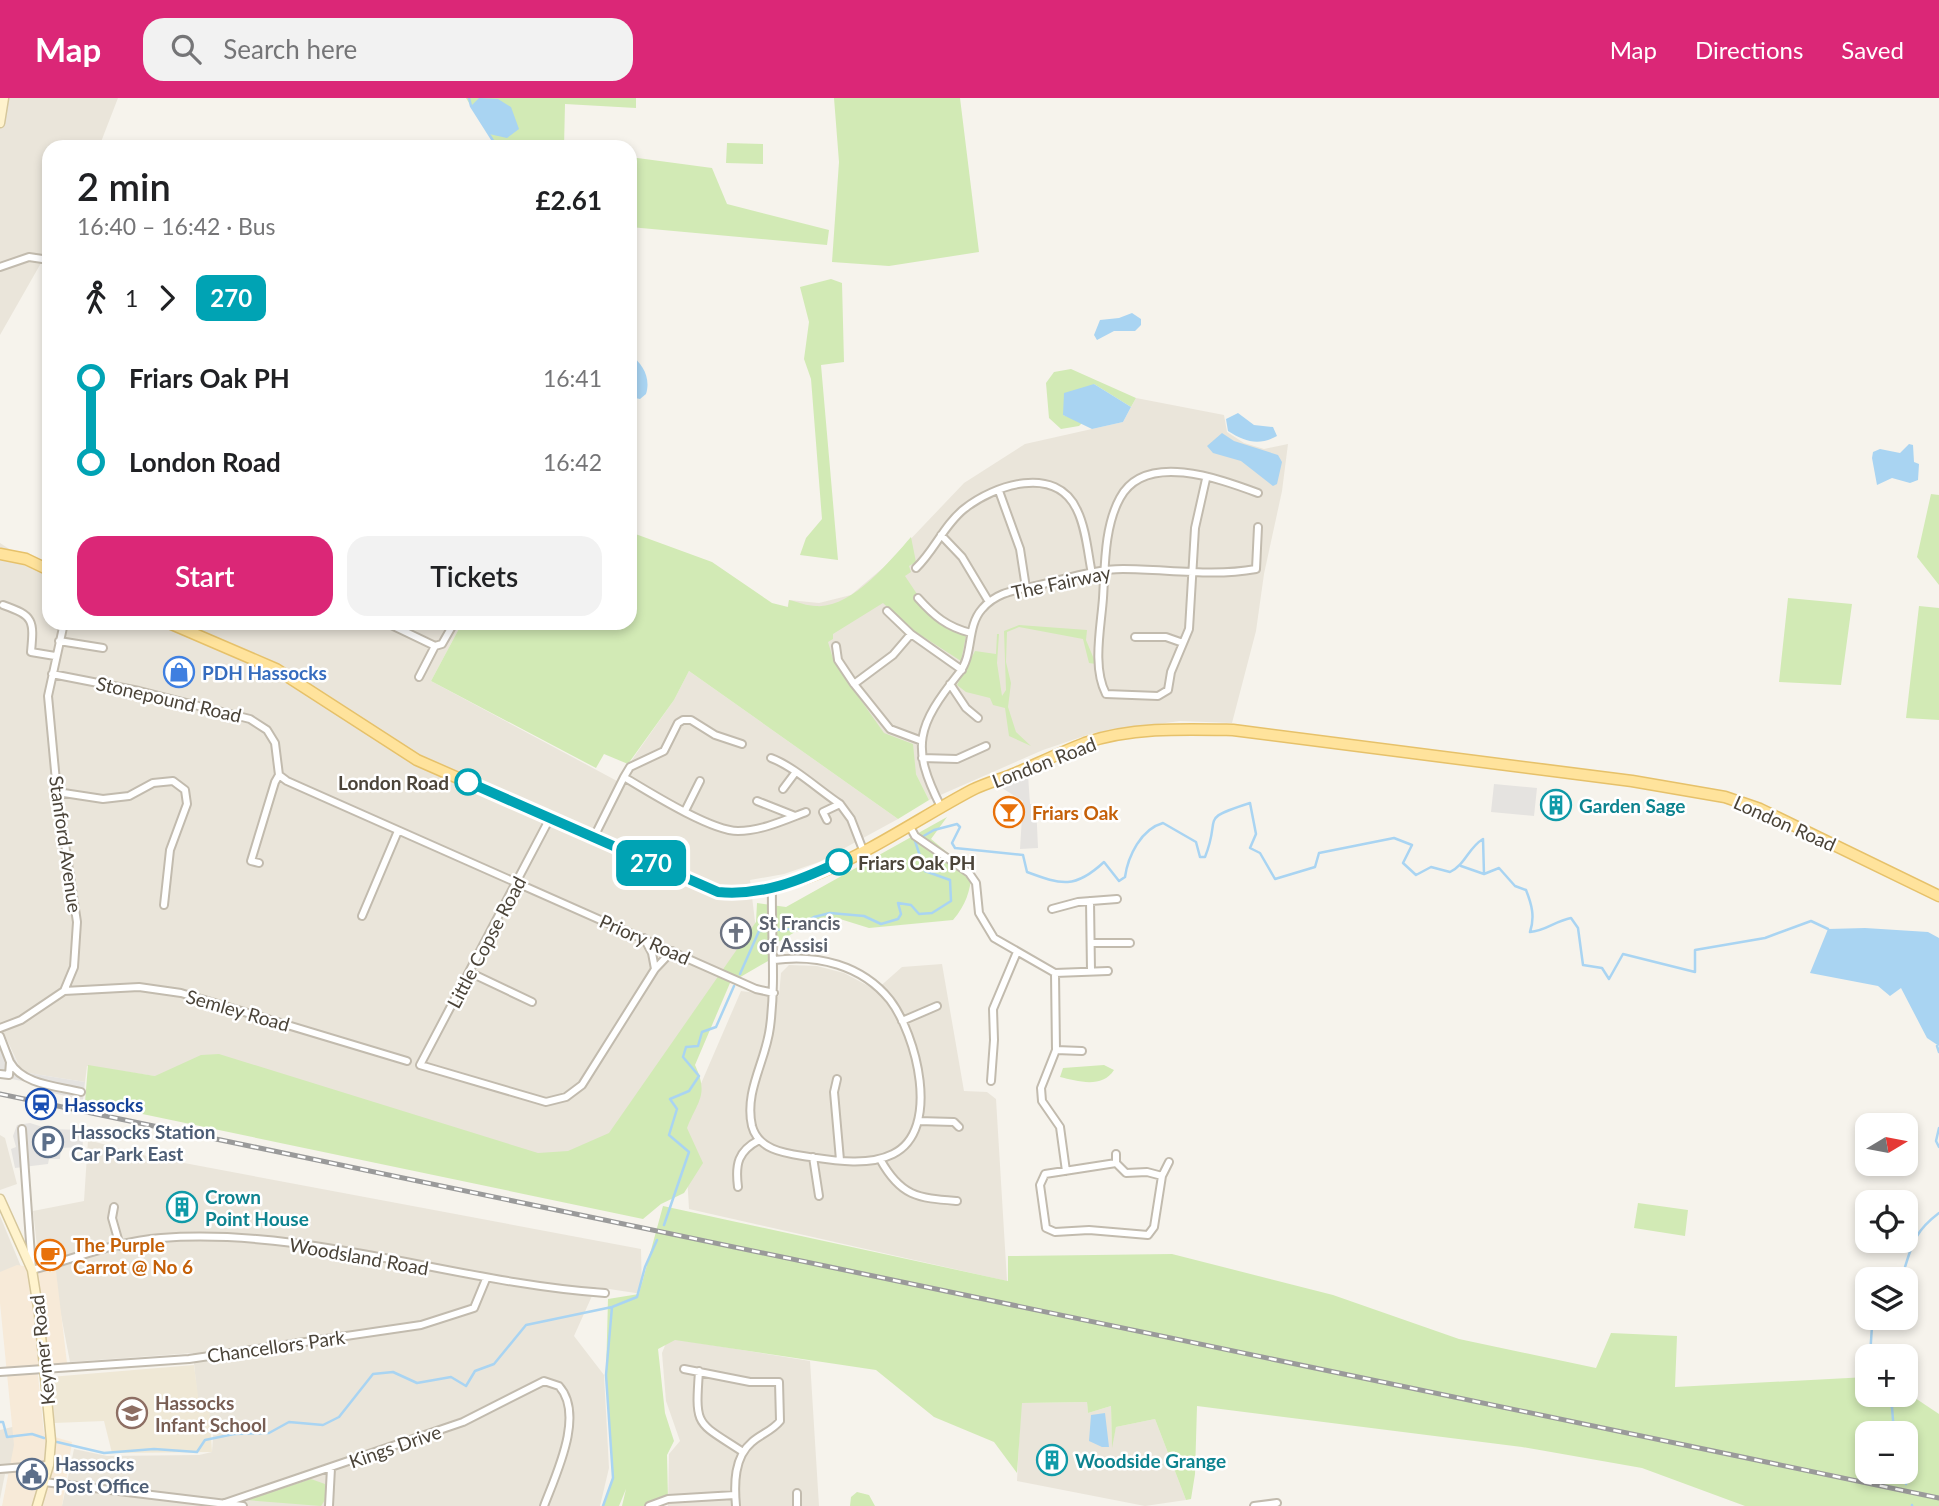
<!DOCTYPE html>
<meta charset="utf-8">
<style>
:root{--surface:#fff;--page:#f2f2f2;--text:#202124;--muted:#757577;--accent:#db2777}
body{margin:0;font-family:Lato,sans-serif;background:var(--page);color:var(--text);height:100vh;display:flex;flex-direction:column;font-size:26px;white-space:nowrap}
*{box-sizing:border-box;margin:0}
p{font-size:23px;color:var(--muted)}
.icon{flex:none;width:38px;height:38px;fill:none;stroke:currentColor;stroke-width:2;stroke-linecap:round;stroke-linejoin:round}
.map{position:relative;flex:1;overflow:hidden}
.side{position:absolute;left:42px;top:42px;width:595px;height:490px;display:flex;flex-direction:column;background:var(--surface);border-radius:21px;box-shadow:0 4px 10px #0003}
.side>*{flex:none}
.badge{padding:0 14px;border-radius:10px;font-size:24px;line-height:46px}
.needle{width:46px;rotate:80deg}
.buttons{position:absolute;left:1855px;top:1015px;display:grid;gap:14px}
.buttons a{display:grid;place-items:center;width:63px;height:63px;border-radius:14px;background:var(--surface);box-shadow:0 4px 10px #0003;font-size:35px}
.map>.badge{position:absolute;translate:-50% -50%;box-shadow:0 0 0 4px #fff}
.legs{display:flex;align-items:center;gap:10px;height:77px;padding:0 35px;font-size:23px}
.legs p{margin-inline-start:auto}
.head{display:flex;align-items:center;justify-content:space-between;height:119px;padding:0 35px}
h1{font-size:38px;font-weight:600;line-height:52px}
.primary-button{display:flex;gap:14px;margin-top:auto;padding:14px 35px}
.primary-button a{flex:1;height:80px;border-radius:21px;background:var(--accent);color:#fff;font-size:28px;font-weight:600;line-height:80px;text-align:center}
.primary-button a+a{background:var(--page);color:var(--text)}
ul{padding:0 35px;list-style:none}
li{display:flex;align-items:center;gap:24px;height:84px;font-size:26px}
li i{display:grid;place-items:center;width:10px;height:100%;margin:0 9px;background:currentColor}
li i::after{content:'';width:18px;height:18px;margin:-9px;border:5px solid;border-radius:50%;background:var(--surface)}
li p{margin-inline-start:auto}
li:first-child i{background:linear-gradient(#0000 50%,currentColor 0)}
li:last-child i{background:linear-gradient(currentColor 50%,#0000 0)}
header{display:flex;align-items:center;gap:42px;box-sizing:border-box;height:98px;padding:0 35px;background:var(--accent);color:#fff}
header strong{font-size:33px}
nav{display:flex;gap:38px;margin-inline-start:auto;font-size:24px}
.search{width:490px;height:63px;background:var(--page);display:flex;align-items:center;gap:18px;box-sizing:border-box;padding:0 24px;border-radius:21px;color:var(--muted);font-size:26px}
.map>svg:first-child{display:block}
.residential{fill:#eae5da}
.commercial{fill:#f7ead8}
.education{fill:#efe8d6}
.green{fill:#d2eab5;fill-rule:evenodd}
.parking{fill:#e5e3e0}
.water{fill:#a9d4f2}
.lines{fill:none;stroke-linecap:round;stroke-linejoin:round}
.stream{stroke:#a9d4f2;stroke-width:2.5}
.minor-casing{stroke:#c2bbae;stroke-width:10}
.secondary-casing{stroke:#d6c79b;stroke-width:11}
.primary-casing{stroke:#e6c16a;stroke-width:13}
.minor{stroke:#fff;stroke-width:6}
.secondary{stroke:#fff3cd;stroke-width:8}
.primary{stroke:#ffe39c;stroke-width:10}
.rail-casing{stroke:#9a9a9a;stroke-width:5}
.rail{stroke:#fff;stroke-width:2.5;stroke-dasharray:8;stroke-linecap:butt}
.line-1-casing{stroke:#fff;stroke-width:16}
.line-1{stroke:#00a3b4;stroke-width:10}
.stop-1-dot{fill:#fff;stroke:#00a3b4;stroke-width:3.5}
.labels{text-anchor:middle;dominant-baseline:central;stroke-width:5;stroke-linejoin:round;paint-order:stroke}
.street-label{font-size:19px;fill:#4b4439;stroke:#fff}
.shop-label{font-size:19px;font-weight:bold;fill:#366cbe;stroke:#fff;text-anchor:start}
.stop-label{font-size:19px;font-weight:bold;fill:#4b4439;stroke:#fff;text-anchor:end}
.culture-label{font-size:19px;font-weight:bold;fill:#0d838f;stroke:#fff;text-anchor:start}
.food-label{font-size:19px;font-weight:bold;fill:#c56008;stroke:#fff;text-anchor:start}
.worship-label{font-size:19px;font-weight:bold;fill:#5b616d;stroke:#fff;text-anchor:start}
.transit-label{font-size:19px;font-weight:bold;fill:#164399;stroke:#fff;text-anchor:start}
.service-label{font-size:19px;font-weight:bold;fill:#4e5e75;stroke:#fff;text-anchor:start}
.education-label{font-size:19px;font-weight:bold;fill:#785e54;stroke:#fff;text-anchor:start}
</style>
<header>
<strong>Map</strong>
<div class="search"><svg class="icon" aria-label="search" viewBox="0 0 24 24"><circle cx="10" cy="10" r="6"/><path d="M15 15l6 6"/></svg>Search here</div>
<nav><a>Map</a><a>Directions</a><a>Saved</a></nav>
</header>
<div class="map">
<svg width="1939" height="1408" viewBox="0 0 1939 1408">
<rect width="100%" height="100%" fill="#f6f3ec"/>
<path class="residential" d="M0,0H118L99,49H49V151L0,237Z
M1136,300L1224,317L1227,334L1244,345L1264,351L1288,346L1282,393L1264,476L1256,533L1232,625L1180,623L1093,635L1043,652L929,702L916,676L778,556L789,502L819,505L851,497L884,469L964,385L1025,346L1123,324Z
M0,445L49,477V525H462L431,583L617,683L674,602L689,573L898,721L819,764L784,776L750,782L756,832L614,1043L575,1064L155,978L87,968L85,984L22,974L0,927Z
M942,866L964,993L987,994L996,1001L1007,1183L689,1111L684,1025L741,893L779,898L781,875L789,867L817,868L844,875L876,892L902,869Z
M0,1037L5,1040L17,1086L0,1092Z
M88,1042L147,1058L641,1151L642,1196L596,1189L574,1238L604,1277L609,1370L600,1408H62L74,1351L107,1358L199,1357L212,1354L214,1325L200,1326L193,1255L70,1264L51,1165L39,1166L33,1113L84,1103Z
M0,1118L22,1171L0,1181Z
M668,1240L810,1263L819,1408H668L669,1356L680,1343L666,1303L662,1255Z
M1087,1304L1088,1315L1111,1308L1112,1346L1116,1329L1155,1321L1186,1402L1145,1408L1017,1383L1021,1305Z
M16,1328V1377L5,1376L0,1401V1332Z"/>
<path class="commercial" d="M17,1167L56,1173L67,1265L37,1268L44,1336L72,1344L62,1408H2L14,1347L0,1205V1174Z"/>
<path class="education" d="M194,1267L199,1306H209L212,1354L112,1355L104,1323L54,1325L50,1279Z"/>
<path class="green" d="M466,0H636V10L565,6L564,49H497Z
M834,0H960L979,154L889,168L832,164L839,64Z
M727,45L763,46V66L726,65Z
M630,59L712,70L727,106L829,132L827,147L630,129Z
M831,181L842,185L844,264L821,267L838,462L800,457L806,440L822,421L811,281L804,261L809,224L800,189Z
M1071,271L1136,300L1131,309L1094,286L1063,317L1083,324L1079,328L1061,331L1049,320L1046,285L1054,274Z
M1931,396L1939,397V487L1917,459Z
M630,434L712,464L772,505L788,509L789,502C798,504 807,508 816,508C851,511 890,463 911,439L916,464L909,468L911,474L905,478L917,496L914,500L939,526L966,538L961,563L911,531L883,505L833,536V541L828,544L834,564L884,635L913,646L916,676L929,702L898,721L689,573L674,602L628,666L604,656L596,670L431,583L462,525H630Z
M1788,500L1852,506L1841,587L1779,584Z
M1919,508L1939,510V622L1906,620Z
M1019,527L1087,532L1086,542L1096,566L1089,565L1083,541L1019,529L1007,534L1006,564L1011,585L1008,609L1016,634L1031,648L1009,638L1005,610L993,607L990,600L966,594L957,587L975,553L996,556L997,536H999L997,565L1002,598L1006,592L1004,533Z
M947,719L931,741L972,775C970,793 966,807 953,822L869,830L840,821L795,834L768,850V863L730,885L695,967C709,997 698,1002 687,1030L703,1065L684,1095L661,1106L643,1121L85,1004L88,967L155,978L201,957L219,956L538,1055L568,1053L609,1035L756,824L757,805L786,809Z
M1104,967L1114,972C1102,991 1077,983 1060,979L1063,970Z
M1638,1105L1688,1112L1685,1138L1634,1130Z
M663,1108L1008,1183V1158L1172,1156L1333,1197L1459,1241L1596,1270L1611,1235L1677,1238L1675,1289L1867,1279V1297H1906V1294L1939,1316V1408H1745L1642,1370L1522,1349L1197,1308L1195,1376L1191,1401L1186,1402L1155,1321L1116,1329L1112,1350L1111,1308L1088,1315L1087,1304L1022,1305L1017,1375L994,1344L934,1319L876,1272L675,1242L658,1251L665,1315L674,1343L667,1357L668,1401L649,1408H622L626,1391L619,1408H603L613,1380L606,1277L608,1201L639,1196ZM1867,1335H1906V1374H1867Z
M311,1381L325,1386V1402L321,1408L246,1402Z
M857,1394L869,1397L875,1408H850L851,1399Z"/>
<path class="parking" d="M1028,677L1030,706H1036L1038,750L1020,751L1023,703L1002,690Z
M1494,686L1537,690L1534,718L1491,714Z
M0,931L22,974L85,984L83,1002L44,993L45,987L0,979Z
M30,1025L49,1031L82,1032L83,1049L61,1050L60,1061H49L48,1066L15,1070L11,1051L16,1049L13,1038L17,1027Z"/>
<path class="water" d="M479,0L498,1L511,9L519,31L507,40L489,36L471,8Z
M1132,215L1141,221V227L1135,233H1114L1097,242L1094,237L1100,222L1119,220Z
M630,256C643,266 651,280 646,296L640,301L630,299Z
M1094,286L1131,309L1123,324L1092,331L1063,317L1064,295Z
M1238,315L1254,327L1273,329L1277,338C1259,348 1245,344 1228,333L1226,321Z
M1222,335L1234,343L1278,357L1282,364L1277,386L1273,388L1241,363L1213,355L1207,348Z
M1909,346L1913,347L1914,364L1919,366L1918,382L1910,385L1892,380L1877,387L1872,360L1873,354L1880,351L1900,355Z
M1865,830L1928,834L1939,840V948L1927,940L1901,890L1890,898L1878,888L1810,875L1828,831Z
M1105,1315L1109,1349H1102L1089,1343L1091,1317Z"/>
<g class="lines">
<path class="stream" d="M469,0L471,8L497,49
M1461,768L1484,776L1499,770L1515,788L1526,792C1532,807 1535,819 1530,834C1546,833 1555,823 1571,820L1578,830L1583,867L1602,870L1609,881L1623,856L1695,874V852L1765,840L1811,823L1828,831
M740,876L759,833L791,831L814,819L830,815L864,818L881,826L898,821L901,816L898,805L911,807L919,816L932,815L951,803L950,782L925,773L915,743L934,732L957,726L960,729L952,745L955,750L1023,757L1027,774C1062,787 1075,791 1104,764L1119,783L1125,779C1128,758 1141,731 1163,725L1196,744L1200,759H1205C1222,717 1197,722 1250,705L1256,736L1250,750L1260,755L1275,781L1315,769L1319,755L1394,740L1412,747L1403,765L1416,777L1431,769L1450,774C1466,766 1468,750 1483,741L1484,776
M1937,948L1939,954
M1939,1030L1936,1043L1939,1049
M664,1127L689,1054L669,1037L677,1011L670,1001L689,993L699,978L683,959L686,949L698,948L702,934L716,929L734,888
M1901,1181C1912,1151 1910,1137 1939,1115
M1870,1258L1872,1228L1882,1220
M1884,1297L1885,1303L1892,1309L1894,1335
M0,1324H3L7,1339L32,1336L44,1340
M57,1344L104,1355L154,1351L197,1354L205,1342L234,1336L269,1335L289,1324L323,1327L339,1319L373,1276L393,1274L417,1285L451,1279L466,1288L475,1273L494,1266L526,1227L612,1209L637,1199L645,1169L657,1142
M1903,1374L1906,1386
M1912,1407V1408
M603,1408L613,1380L606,1277L612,1209"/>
<g class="minor-casing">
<path id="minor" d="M0,169L29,159L49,162
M1206,381L1195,430L1189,531L1171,574L1168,592L1158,598L1106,596C1092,569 1101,529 1103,500C1105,469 1104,429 1120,400C1145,353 1220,381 1258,395
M999,393L1020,451L1026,490
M941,437L962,459L989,504
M916,470C934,453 944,427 964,411C994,387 1056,366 1077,412C1086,430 1088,456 1092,476
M918,500C934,518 947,529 971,535
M3,507C34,518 34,522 31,554L55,558
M887,513L911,536
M387,525L435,548L442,546L454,525
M1135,539H1166L1183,545
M59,543L103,550
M836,548L838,562L854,586
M52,576L139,593L250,621L267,632L275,645L279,677L287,683L756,891L774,895
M419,579L435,548
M950,586L966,610L978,620
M922,643L890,631L854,586L893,557L911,536L962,572
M771,660C793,668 819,692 840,706
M922,660L957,661L986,648
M624,679L630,669L664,653L678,625L683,622H691L715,637L742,646
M783,691L795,675
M57,694L103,701L129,698L153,685L173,683L185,692L187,706L170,752L164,807
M757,703L795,718
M941,709C910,648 917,628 959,575C974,557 966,529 982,511C997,493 1018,492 1039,487C1066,481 1095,471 1123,471C1166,471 1212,479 1256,471L1258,429
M685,713L700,683
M550,720L420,967L546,1004L566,999L582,987L655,871L672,853
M827,722L823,714L840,706L851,721L863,752
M909,727L915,738L969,775L976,785L979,815L994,840L1055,875L1108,873
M594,739L624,679C649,694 711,733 738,733C761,733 785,722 806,714
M259,765L251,763L275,684L279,677
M772,791C771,838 776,883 770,929C766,963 744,993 752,1028C758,1051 783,1055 803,1058C831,1062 867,1069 893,1056C942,1032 916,936 890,902C862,867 817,856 774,862
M1090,803L1091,873
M1052,811L1078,804L1117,801
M362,818L398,733
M644,840L652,855L655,871
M1091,845H1130
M471,875L532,904
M1055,875L1056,952L1041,990L1042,1003L1060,1029L1066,1073
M64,893L139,889L181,895L407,963
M902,923L937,908
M0,930L21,922L64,893L74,869L77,824L57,694L48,598L64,525
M0,938L10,964L9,977L0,976
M1056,952L1082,953
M10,964C23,987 57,988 81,994
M837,981L834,994L840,1062
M991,983L994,942L993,911L1017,854
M918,1023L954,1024L959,1029
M22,1031L32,1172C73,1161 118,1143 161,1140C310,1129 457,1185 605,1195
M1116,1056V1065L1126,1075L1147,1074L1162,1078
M813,1059L819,1098
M880,1061C901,1099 918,1100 957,1103
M1116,1065L1045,1076L1040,1087L1046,1130L1055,1134L1089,1132L1148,1137L1154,1129L1162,1078L1169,1064
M738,1089C735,1066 738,1053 759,1042
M114,1109L112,1120L120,1148
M684,1271L750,1284H779L780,1323C772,1333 761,1336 752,1344C734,1359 734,1386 736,1408
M699,1273C695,1330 696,1323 743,1354
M0,1274L189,1261L421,1227L474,1210L486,1181
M0,1371L49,1367
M44,1384L243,1408
M225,1405L463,1324L544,1283L559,1288C585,1317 556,1376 544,1408
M329,1408L331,1370
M649,1408L668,1401L735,1397
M797,1408V1395
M1254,1408L1277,1405"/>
</g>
<g class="secondary-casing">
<path id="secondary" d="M0,25L4,0
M0,1101L32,1172L39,1216L51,1343L49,1367L37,1408"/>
</g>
<g class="primary-casing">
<path id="primary" d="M0,456L26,461L49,472
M169,525L276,571L417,662L718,794C806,802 896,732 972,692C986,685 1002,681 1016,675C1039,665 1062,654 1085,645C1131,629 1185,631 1233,632L1632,683L1725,699L1760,711L1939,798"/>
</g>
<use href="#minor" class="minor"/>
<use href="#secondary" class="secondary"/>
<use href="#primary" class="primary"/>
<g class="rail-casing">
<path id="rail" d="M0,996L1939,1400"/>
</g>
<use href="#rail" class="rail"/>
</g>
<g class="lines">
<g class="line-1-casing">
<path id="line-1" d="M468,684L718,794C762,798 799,783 839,764"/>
</g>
<use href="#line-1" class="line-1"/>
</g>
<defs>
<g id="shop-ring" transform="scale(1.575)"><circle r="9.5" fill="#fff" stroke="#3f7fe0" stroke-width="1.5"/><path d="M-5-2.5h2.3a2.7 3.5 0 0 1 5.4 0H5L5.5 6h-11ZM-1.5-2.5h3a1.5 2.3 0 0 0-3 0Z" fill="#3f7fe0"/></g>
<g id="building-ring" transform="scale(1.575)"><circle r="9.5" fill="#fff" stroke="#0f9aa8" stroke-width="1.5"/><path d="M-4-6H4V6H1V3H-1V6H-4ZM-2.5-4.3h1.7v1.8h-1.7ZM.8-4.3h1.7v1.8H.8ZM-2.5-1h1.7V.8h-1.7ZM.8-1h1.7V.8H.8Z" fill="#0f9aa8"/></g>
<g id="bar-ring" transform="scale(1.575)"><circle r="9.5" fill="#fff" stroke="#e8710a" stroke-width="1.5"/><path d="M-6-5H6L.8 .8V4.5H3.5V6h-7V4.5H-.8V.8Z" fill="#e8710a"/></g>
<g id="church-ring" transform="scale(1.575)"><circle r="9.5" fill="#fff" stroke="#6b7280" stroke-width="1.5"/><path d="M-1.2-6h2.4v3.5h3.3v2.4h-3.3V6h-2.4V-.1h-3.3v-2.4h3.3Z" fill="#6b7280"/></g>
<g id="station-ring" transform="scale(1.575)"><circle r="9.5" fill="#fff" stroke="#1a4fb4" stroke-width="1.5"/><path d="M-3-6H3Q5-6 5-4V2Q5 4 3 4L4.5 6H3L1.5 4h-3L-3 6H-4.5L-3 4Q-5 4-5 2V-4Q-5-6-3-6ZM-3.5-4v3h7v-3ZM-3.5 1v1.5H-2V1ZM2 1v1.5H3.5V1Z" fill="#1a4fb4"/></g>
<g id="parking-ring" transform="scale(1.575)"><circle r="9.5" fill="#fff" stroke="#5c6f8a" stroke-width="1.5"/><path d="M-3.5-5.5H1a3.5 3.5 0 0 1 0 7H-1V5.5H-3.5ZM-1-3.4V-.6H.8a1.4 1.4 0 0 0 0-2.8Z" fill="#5c6f8a"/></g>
<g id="cafe-ring" transform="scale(1.575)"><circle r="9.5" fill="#fff" stroke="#e8710a" stroke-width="1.5"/><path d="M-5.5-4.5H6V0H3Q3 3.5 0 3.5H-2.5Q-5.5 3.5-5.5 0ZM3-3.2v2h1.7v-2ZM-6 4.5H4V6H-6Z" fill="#e8710a"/></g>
<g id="school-ring" transform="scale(1.575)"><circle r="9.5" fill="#fff" stroke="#8d6e63" stroke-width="1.5"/><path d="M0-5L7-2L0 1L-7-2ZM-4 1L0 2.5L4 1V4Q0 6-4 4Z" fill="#8d6e63"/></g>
<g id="civic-ring" transform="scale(1.575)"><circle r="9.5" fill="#fff" stroke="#5c6f8a" stroke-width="1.5"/><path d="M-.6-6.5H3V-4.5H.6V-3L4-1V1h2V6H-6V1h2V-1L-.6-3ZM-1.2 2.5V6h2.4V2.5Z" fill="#5c6f8a"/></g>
</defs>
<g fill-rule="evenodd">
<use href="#shop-ring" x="179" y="574"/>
<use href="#building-ring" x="1556" y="707"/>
<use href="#bar-ring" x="1009" y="714"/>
<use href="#church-ring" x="736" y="835"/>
<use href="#station-ring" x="41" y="1006"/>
<use href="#parking-ring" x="48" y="1044"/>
<use href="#building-ring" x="182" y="1109"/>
<use href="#cafe-ring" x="50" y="1157"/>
<use href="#school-ring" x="132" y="1315"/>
<use href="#building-ring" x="1052" y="1362"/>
<use href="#civic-ring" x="32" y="1376"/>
</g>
<g class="stop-1-dot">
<circle cx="468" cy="684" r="12"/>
<circle cx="839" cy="764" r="12"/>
</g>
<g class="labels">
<g class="street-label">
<text transform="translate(1061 484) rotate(-12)">The Fairway</text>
<text transform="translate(169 601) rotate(13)">Stonepound Road</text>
<text transform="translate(1044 664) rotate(-21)">London Road</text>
<text transform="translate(1785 725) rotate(24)">London Road</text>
<text transform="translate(66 746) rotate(82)">Stanford Avenue</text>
<text transform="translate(645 841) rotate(24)">Priory Road</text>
<text transform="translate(486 844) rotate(-62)">Little Copse Road</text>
<text transform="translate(238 912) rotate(16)">Semley Road</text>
<text transform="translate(359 1158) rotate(10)">Woodsland Road</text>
<text transform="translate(276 1248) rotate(-8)">Chancellors Park</text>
<text transform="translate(42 1252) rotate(-96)">Keymer Road</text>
<text transform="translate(395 1348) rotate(-19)">Kings Drive</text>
</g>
<g class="shop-label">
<text x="202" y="574">PDH Hassocks</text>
</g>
<g class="stop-label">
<text x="449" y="684">London Road</text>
<text x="858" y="764" text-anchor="start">Friars Oak PH</text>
</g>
<g class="culture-label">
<text x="1579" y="707">Garden Sage</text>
<text x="205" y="1098">Crown<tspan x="205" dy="22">Point House</tspan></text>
<text x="1075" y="1362">Woodside Grange</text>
</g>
<g class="food-label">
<text x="1032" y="714">Friars Oak</text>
<text x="73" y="1146">The Purple<tspan x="73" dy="22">Carrot @ No 6</tspan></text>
</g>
<g class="worship-label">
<text x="759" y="824">St Francis<tspan x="759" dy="22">of Assisi</tspan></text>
</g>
<g class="transit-label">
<text x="64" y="1006">Hassocks</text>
</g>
<g class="service-label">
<text x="71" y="1033">Hassocks Station<tspan x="71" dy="22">Car Park East</tspan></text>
<text x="55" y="1365">Hassocks<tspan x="55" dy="22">Post Office</tspan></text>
</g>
<g class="education-label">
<text x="155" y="1304">Hassocks<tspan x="155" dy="22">Infant School</tspan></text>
</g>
</g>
</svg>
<div class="buttons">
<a><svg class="needle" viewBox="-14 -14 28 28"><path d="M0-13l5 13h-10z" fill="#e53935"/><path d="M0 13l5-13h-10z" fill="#757577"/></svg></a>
<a><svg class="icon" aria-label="locate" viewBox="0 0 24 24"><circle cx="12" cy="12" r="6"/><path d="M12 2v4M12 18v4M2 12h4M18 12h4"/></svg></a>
<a><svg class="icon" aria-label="layers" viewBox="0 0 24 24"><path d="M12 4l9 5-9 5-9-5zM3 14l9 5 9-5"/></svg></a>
<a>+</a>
<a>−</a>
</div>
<b class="badge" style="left:651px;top:765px;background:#00a3b4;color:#fff">270</b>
<section class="side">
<div class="head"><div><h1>2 min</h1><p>16:40 – 16:42 · Bus</p></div><b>£2.61</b></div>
<div class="legs"><svg class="icon" aria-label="walk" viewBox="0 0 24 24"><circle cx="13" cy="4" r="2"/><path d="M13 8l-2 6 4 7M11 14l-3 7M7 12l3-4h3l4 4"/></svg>1<svg class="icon" aria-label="forward" viewBox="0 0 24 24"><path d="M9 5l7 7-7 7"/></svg><b class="badge" style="background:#00a3b4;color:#fff">270</b></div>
<ul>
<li><i style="color:#00a3b4"></i><b>Friars Oak PH</b><p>16:41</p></li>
<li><i style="color:#00a3b4"></i><b>London Road</b><p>16:42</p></li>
</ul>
<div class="primary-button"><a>Start</a><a>Tickets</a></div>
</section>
</div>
